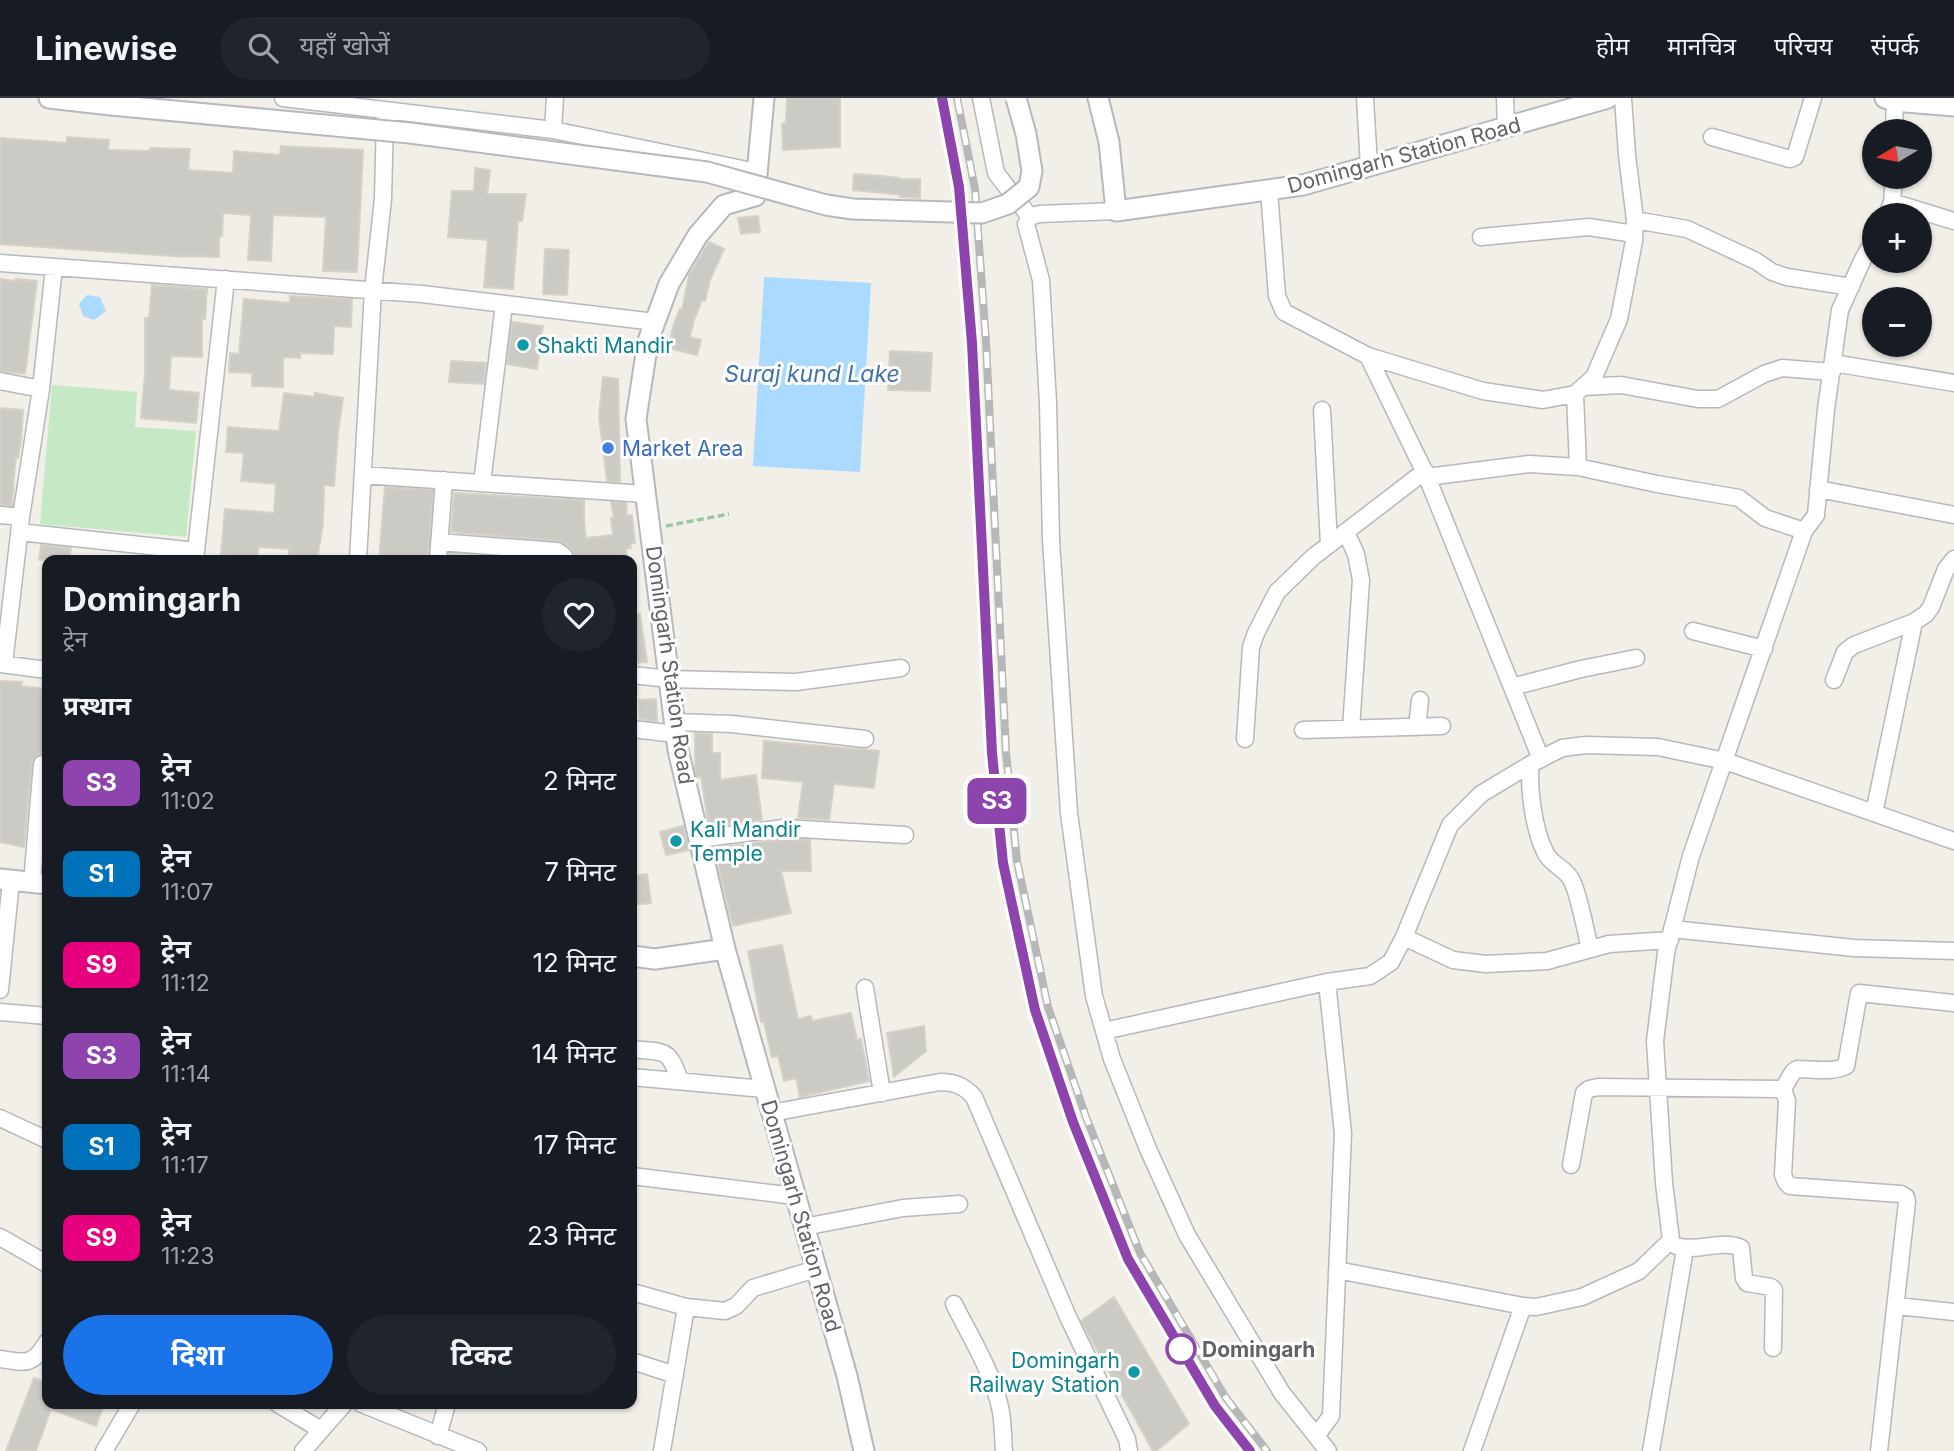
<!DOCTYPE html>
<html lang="hi">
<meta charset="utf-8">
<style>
:root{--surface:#171b24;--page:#20242c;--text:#f1f3f6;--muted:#9ea1a6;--line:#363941;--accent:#1a73e8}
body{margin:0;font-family:Inter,"Noto Sans Devanagari",sans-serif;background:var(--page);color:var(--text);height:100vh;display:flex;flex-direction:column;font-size:26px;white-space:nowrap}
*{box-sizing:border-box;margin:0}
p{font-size:23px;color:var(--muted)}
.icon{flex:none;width:38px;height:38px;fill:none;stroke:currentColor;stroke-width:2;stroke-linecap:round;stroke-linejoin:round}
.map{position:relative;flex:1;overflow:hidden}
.details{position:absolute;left:42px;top:457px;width:595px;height:854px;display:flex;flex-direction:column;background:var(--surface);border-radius:14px;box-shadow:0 2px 5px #0004}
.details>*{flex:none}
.badge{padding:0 14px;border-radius:10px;font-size:24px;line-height:46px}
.needle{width:46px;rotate:260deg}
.buttons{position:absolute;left:1862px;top:21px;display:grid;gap:14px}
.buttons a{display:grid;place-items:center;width:70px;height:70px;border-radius:50%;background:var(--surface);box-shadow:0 2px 5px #0004;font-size:35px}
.map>.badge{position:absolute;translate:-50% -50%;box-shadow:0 0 0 4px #fff}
h2{padding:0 21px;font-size:26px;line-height:63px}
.round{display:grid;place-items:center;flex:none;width:74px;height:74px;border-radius:37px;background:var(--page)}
.head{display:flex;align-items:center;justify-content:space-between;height:119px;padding:0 21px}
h1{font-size:33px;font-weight:700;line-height:52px}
.button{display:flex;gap:14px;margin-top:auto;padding:14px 21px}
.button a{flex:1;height:80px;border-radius:42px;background:var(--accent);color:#fff;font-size:28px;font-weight:700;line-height:80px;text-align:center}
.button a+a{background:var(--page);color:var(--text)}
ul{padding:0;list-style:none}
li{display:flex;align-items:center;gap:21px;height:91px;padding:0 21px}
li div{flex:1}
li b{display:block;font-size:26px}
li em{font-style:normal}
li .badge{min-width:77px;font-weight:700;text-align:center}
header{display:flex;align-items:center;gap:42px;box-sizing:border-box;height:98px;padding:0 35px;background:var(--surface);border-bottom:2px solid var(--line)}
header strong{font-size:33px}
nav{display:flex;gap:38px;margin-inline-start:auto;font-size:24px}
.search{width:490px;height:63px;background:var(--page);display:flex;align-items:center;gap:18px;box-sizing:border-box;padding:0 24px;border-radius:38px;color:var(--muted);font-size:26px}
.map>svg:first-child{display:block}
.green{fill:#c5e8c5}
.water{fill:#aadaff}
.building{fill:#cccac5;stroke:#d6d1c6;stroke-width:2}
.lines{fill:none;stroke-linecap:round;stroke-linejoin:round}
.minor-casing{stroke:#b5b8bc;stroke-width:19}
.tertiary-casing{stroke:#b5b8bc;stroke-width:23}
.path{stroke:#9cc7a9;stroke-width:3.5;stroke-dasharray:7 3.5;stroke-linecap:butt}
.minor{stroke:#fff;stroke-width:16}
.tertiary{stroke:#fff;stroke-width:19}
.rail-casing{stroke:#b6b7b8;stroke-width:8}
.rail{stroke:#fff;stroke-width:5;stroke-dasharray:16;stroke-linecap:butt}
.tertiary-bridge-casing{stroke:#b5b8bc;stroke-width:23;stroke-linecap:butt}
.tertiary-bridge{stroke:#fff;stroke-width:19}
.line-casing{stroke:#fff;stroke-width:16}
.line{stroke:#8e44ad;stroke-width:10}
.culture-dot{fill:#0f9aa8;stroke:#fff;stroke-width:2.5}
.shop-dot{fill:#3f7fe0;stroke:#fff;stroke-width:2.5}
.stop-dot{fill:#fff;stroke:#8e44ad;stroke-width:3.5}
.labels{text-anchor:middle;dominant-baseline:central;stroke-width:6;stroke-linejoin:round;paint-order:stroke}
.street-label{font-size:21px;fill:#5f6368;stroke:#fff}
.culture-label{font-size:21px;fill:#0d838f;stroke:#fff;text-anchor:start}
.shop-label{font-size:21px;fill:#366cbe;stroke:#fff;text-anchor:start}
.stop-label{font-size:21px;font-weight:bold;fill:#5f6368;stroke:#fff;text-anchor:start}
.water-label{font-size:23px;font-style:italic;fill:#4174aa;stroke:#fff}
</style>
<header>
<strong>Linewise</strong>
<div class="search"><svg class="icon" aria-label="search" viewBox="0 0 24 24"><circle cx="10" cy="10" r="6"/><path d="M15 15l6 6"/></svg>यहाँ खोजें</div>
<nav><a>होम</a><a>मानचित्र</a><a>परिचय</a><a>संपर्क</a></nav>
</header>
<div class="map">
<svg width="1954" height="1353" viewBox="0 0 1954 1353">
<rect width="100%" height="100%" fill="#f1efe8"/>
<path class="green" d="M52,287L137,294L135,329L196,333L186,439L40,426Z"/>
<path class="water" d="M764,179L871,185L860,374L753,368Z
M87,197L100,199L106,213L94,222L83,218L79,206Z"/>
<path class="building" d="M787,0H840V49L783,52L782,26L786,25Z
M67,39L109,42L108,52L150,53V50L190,51L188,72L233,75L234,53L280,57L281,48L363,52L357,174L323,173L326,119L273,117L271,163L248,162L251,117L223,115L222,138H219V159L185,158V159L0,146V40L67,45Z
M475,70L490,72L487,96H526L522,123H518L513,191L484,189L488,142L448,139L452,93H474Z
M854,76L881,78L899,80V81H920V100L900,99V97L885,95L853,92Z
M758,118L760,134L741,136L738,120Z
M709,144L724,151L710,182L705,203L702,202L694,222L690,239L701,242L697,257L668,250L674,226L680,211L682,212L689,177Z
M545,151L569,152L567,197L543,196Z
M0,181L15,183L16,181L37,183L25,276L0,273Z
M152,187L207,191L205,221H202V259L171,258L169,292L199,295L196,325L141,320L145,276V220H149Z
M290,198L352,201L351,229L334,228L333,256L300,255V260L283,259V289L252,288V275L229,274L230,255L239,256L244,201L290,205Z
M512,224L543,228L537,271L507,266Z
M890,253L932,255L930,293L888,292Z
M451,263L486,265L484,286L449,284Z
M603,279L618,281L620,384L607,383L599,319Z
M284,295L314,299L315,295L343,300L338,334L334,388L324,387L323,426L317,462H288L289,451L258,449V460L221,457L225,411L274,415L276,386L241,383L244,355L226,354L228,329L279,333Z
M0,310L23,312L21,344L18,360L16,359L13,387L14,388L12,408L0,407Z
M385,389L433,392L428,462L406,460V462H379Z
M454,395L584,402V423L586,440L613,437L611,420L614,419L611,404L626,405L627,418L632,417L635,445L630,446L631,450L626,451L627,462H575L571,450L558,443L451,434Z
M41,447L71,450L69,462H39Z
M449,455L537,462H449Z
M632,516H640L647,564L634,565L632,554Z
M0,583L22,584L21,588L47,591V657L42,656L37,657L32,664L24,749L0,744Z
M656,601L657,623L640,621L639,602Z
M695,635L712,636V655H720V682L756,677L762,722L709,729L701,679H697L695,672Z
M764,643L879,653L874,690L834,686L829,722L798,720L803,684L762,680Z
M683,728L689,752L666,757L660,734Z
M783,741L810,742L811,773H781L791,815L733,828L714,750Z
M647,776L651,805L632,807V778Z
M782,847L798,921L811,918L812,923L851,915L857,942L861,941L869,983L800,999L796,980L784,983L778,958L772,959L764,924H761L748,853Z
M924,928L926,953L894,979L887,935Z
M1114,1199L1189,1326L1156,1353H1153L1081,1223Z
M34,1280L47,1285V1306H104L96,1328L51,1311L36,1353H6Z"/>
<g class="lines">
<g class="minor-casing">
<path id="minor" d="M283,0L553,32L757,74
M981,0L996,75L1030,119
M1365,0L1369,68
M1505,0L1506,30
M553,32L555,0
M1894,33L1895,0
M1712,39L1790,61L1795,59L1813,0
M1269,92L1277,198L1284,214L1368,258L1427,379L1541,661
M1892,104L1954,123
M1887,117L1892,104L1894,79
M1030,119L1026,126L1041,182L1048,305L1051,442L1069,715L1094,898L1112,961L1148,1051L1187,1137L1282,1295L1328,1353
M1030,119L1039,116L1116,113
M1635,122L1687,131L1756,163L1772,174L1787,179L1851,189
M1481,139L1589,129L1634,136
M0,165L422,196L655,224
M1368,258L1483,293L1543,302L1575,296L1594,279L1619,221L1634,143L1635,122L1627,57L1623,0
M1833,265L1954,285
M0,283L41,291
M1583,289L1621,287L1698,301H1718L1764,276L1782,270L1832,274
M1575,296L1578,369
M1322,312L1329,447
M363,377L645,396
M1427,379L1529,366L1578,369L1657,386L1739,400L1765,420L1804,433
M482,385L504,206
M1818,391L1954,417
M0,417L21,419
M19,434L196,453
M1346,434L1356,456L1361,482L1351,631
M439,444L557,453L564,458L565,462
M195,462L226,181
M358,462L373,192L383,101L385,20
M438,462L444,382
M1693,533L1764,551
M0,566L47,572
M4,566L21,419L41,291L54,169
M632,577L669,581L796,584L901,570
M1834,582L1845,554L1854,547L1914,524L1926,516L1931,509L1946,471L1954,461
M1512,589L1581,571L1636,560
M675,624L732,626L865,641
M1417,629L1420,602
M632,631L676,636
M1303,632L1442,628
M1245,641L1251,549L1256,535L1277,494L1313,459L1425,373
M1531,666C1528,691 1534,733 1546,756C1553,768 1566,770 1572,783C1580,800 1585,831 1590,851
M1874,715L1914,524
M699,741L783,730L905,737
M32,785L42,666
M1672,831L1854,850L1954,853
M1404,839L1453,862L1486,866L1547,863L1609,846L1670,842
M865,890L882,995
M0,892L11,783
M0,914L47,918
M1104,933L1327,884L1370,878L1391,864L1404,839L1450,727L1481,696L1531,666L1562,650L1586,647L1658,649L1725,663L1954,743
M632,951C666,955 668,949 680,983
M632,979L764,991
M1783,991L1793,974L1797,971C1812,971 1833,975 1846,968L1859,895L1954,905
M771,1015L940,984C955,984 964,988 974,999L1068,1219L1127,1341L1129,1353
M0,1020L47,1042
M1571,1067L1584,995L1589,991L1598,989L1783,991L1787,1003L1783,1077L1786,1084L1790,1088L1901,1096L1906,1099L1907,1104L1879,1353
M632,1078L794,1098
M804,1129L903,1110L959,1106
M0,1139L47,1166
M1676,1148C1697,1155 1721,1141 1741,1150L1744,1180L1747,1185L1771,1189L1774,1192L1773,1250
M1337,1172L1523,1208L1536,1209L1582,1199L1639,1173L1671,1142L1664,1085L1655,943L1666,855L1691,758L1804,433L1816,417L1826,311L1840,212L1863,161L1874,142
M632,1194L686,1209L662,1353
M954,1206C971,1240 994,1276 1001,1314C1003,1326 1003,1340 1004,1353
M1897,1208L1954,1214
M686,1209L725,1213L736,1208L753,1190L816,1171
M0,1261C25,1265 33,1268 47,1244
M632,1263L675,1277
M278,1306L321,1332
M362,1306L478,1353
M438,1338L447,1306
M1316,1338L1331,1318L1343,1035L1327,884
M104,1353L132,1306
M303,1353L344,1306
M1472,1353L1523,1208
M1651,1353L1685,1151"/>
</g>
<g class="tertiary-casing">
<path id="tertiary" d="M49,0L111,7
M764,0L755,98L724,107L698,137L669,186L648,243L636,321L678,652L725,851L847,1278L864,1353
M1098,0L1109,44L1116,113L1303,87L1608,0
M1885,0L1894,3L1954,8
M0,781L47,786
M632,858L655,861L725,851"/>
</g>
<path class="path" d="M666,428L729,416"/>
<use href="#minor" class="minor"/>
<use href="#tertiary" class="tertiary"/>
<g class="rail-casing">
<path id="rail" d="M942,0L959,88L972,245L992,655L1003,765L1035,912L1073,1024L1128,1161L1215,1308L1250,1353
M957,0L975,91L986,244L1006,654L1017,763L1048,909L1086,1019L1140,1155L1226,1300L1267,1353"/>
</g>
<use href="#rail" class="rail"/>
<g class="tertiary-bridge-casing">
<path id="tertiary-bridge" d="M111,7L410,35L707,74L826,107L853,111L982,115L1008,106L1029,89L1032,73L1026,36L1016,0"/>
</g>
<use href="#tertiary-bridge" class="tertiary-bridge"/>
</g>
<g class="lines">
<g class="line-casing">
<path id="line" d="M942,0L959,89L972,245L992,655L1003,765L1035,912L1073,1024L1128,1161L1215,1308L1250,1353"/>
</g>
<use href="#line" class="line"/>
</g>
<g class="culture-dot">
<circle cx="523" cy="247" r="7"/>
<circle cx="676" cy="743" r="7"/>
<circle cx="1134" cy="1274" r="7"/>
</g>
<circle class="shop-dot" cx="608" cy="350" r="7"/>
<circle class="stop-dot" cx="1181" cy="1251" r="14"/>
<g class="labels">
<g class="street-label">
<text transform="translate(1404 57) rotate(-15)">Domingarh Station Road</text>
<text transform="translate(670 567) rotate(82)">Domingarh Station Road</text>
<text transform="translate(801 1118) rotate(74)">Domingarh Station Road</text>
</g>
<g class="culture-label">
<text x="537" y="247">Shakti Mandir</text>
<text x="690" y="731">Kali Mandir<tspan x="690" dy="24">Temple</tspan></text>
<text x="1120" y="1262" text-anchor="end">Domingarh<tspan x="1120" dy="24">Railway Station</tspan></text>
</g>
<g class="shop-label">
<text x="622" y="350">Market Area</text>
</g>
<g class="stop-label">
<text x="1202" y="1251">Domingarh</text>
</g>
<g class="water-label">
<text x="812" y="276">Suraj kund Lake</text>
</g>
</g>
</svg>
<div class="buttons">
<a><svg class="needle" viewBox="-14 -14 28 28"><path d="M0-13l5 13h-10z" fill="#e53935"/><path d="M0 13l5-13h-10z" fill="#9ea1a6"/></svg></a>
<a>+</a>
<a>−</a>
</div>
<b class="badge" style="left:997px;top:703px;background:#8e44ad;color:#fff">S3</b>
<section class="details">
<div class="head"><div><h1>Domingarh</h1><p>ट्रेन</p></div><a class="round"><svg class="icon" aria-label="heart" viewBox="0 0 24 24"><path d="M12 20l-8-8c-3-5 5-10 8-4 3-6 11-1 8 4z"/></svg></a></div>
<h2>प्रस्थान</h2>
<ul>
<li><span class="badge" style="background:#8e44ad;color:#fff">S3</span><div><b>ट्रेन</b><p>11:02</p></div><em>2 मिनट</em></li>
<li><span class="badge" style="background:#0072bc;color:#fff">S1</span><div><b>ट्रेन</b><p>11:07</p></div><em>7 मिनट</em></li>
<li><span class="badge" style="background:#e6007e;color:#fff">S9</span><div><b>ट्रेन</b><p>11:12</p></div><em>12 मिनट</em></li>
<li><span class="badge" style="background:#8e44ad;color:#fff">S3</span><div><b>ट्रेन</b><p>11:14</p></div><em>14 मिनट</em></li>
<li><span class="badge" style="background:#0072bc;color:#fff">S1</span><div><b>ट्रेन</b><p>11:17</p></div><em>17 मिनट</em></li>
<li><span class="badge" style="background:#e6007e;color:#fff">S9</span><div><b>ट्रेन</b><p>11:23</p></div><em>23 मिनट</em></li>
</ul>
<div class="button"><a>दिशा</a><a>टिकट</a></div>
</section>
</div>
